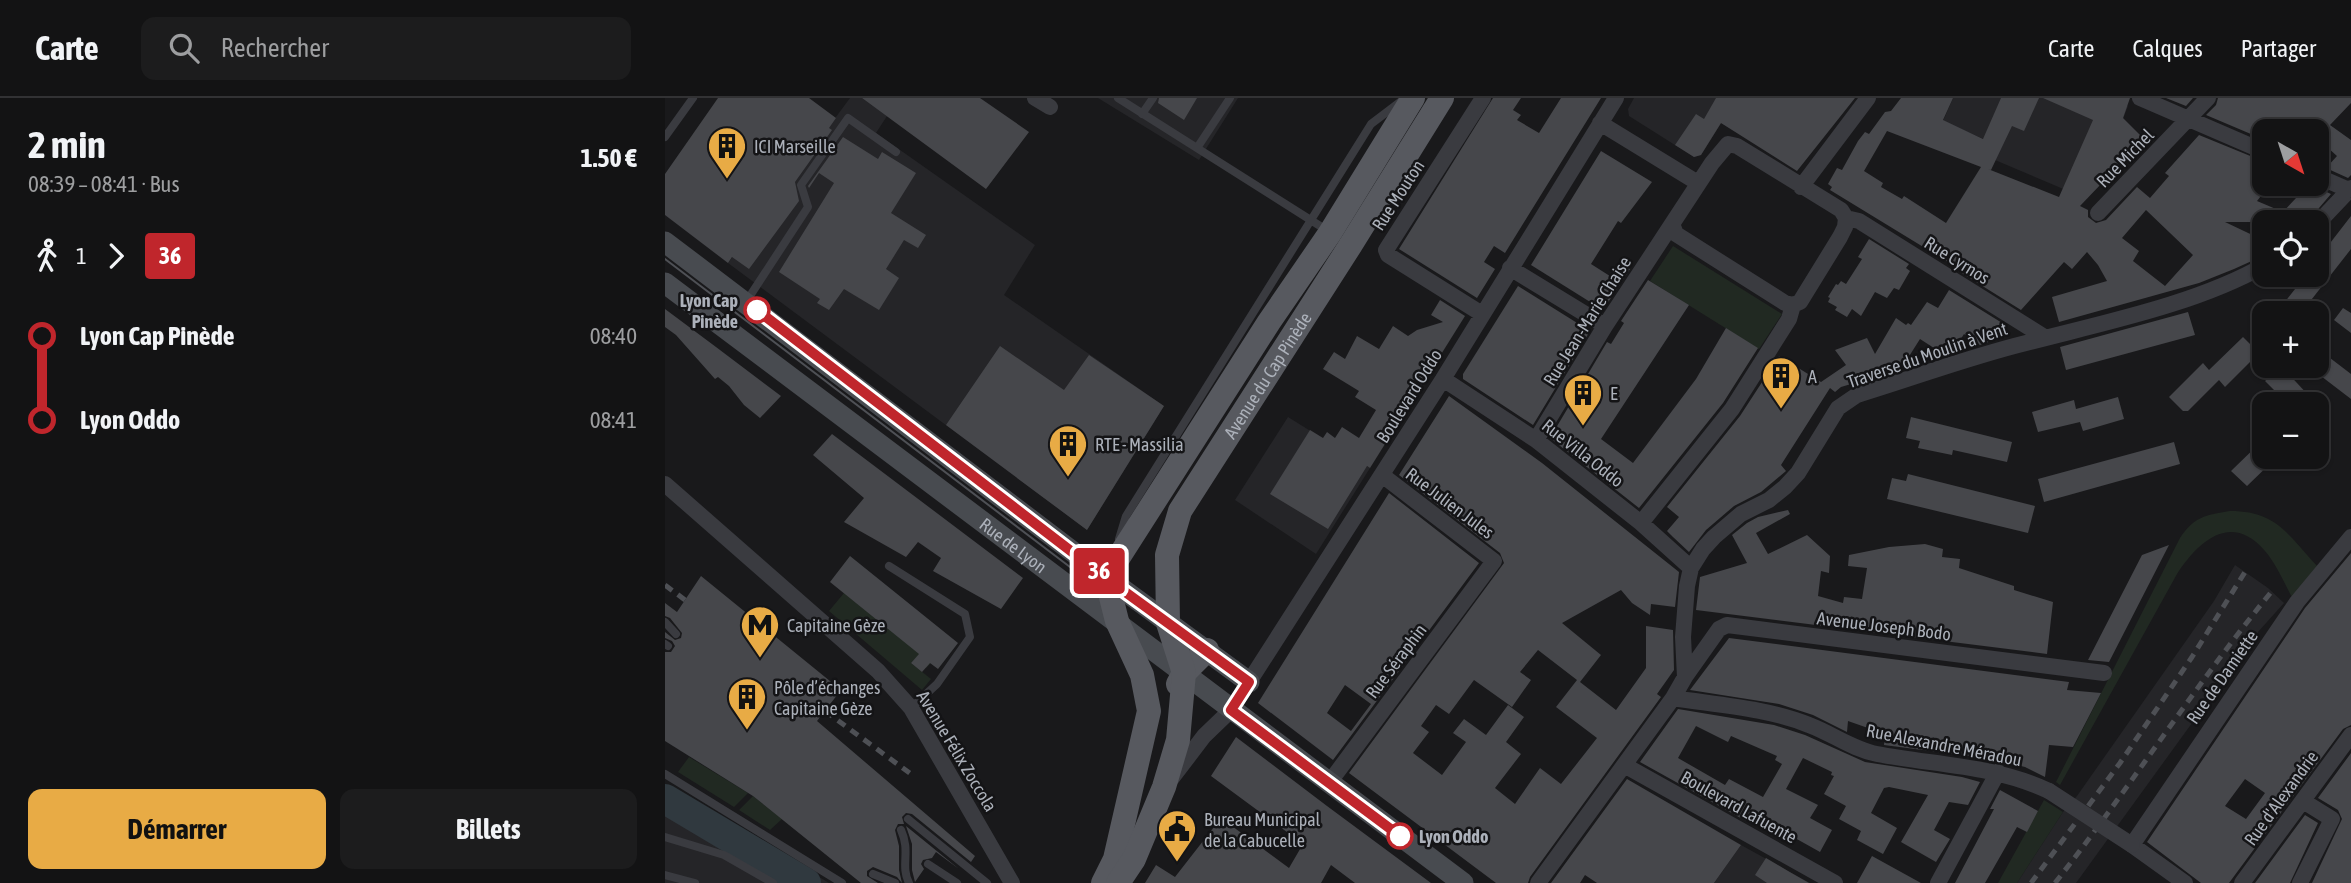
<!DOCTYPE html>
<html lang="fr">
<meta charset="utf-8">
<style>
:root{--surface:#131314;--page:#1c1c1d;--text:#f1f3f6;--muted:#9d9ea0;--line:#323234;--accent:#e8ab45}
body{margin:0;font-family:"Asap Condensed",sans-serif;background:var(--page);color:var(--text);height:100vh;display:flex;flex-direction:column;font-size:26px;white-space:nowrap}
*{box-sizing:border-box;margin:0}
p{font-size:23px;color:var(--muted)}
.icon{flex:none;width:38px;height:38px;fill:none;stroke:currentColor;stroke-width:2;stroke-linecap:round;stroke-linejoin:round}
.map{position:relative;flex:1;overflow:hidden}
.sheet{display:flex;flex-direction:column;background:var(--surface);width:665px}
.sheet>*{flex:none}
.badge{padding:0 14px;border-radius:5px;font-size:24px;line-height:46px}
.needle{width:46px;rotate:141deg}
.tools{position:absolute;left:1587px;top:21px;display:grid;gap:14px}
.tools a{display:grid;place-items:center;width:77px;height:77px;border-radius:14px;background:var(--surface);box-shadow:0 2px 5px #0004,0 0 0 2px var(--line);font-size:35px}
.map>.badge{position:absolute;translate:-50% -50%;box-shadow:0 0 0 4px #fff}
.legs{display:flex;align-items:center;gap:10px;height:77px;padding:0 28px;font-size:23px}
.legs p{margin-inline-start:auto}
.summary{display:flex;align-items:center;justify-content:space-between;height:119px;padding:0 28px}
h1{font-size:38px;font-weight:700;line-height:52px}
.cta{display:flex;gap:14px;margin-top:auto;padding:14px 28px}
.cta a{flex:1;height:80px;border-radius:14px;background:var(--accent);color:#111;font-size:28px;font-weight:700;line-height:80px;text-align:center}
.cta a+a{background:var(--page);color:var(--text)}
ul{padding:0 28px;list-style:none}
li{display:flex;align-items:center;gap:24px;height:84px;font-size:26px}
li i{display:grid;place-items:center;width:10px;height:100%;margin:0 9px;background:currentColor}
li i::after{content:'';width:18px;height:18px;margin:-9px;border:5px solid;border-radius:50%;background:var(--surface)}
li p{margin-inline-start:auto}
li:first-child i{background:linear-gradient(#0000 50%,currentColor 0)}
li:last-child i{background:linear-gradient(currentColor 50%,#0000 0)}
header{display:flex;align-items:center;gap:42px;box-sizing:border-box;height:98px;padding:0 35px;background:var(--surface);border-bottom:2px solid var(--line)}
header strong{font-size:33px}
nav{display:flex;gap:38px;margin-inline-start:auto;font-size:24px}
.search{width:490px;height:63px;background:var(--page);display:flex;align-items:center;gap:18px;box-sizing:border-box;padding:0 24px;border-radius:14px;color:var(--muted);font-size:26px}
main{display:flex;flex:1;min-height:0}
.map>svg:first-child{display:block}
.built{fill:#252528}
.green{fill:#212922}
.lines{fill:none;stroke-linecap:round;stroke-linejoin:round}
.river{stroke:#30393f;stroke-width:30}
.building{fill:#46474b;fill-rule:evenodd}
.lane{stroke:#3a3b40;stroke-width:8}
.street{stroke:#3a3b40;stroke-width:16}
.secondary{stroke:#484b50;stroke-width:21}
.primary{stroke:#57595f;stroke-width:24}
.tram{stroke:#4e5055;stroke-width:2}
.rail{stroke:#4e5055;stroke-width:5;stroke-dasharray:9 7;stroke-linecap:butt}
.street-bridge{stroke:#3a3b40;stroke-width:16}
.line-1-casing{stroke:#fff;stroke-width:16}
.line-1{stroke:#c0262c;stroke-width:10}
.stop-1-dot{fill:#fff;stroke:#c0262c;stroke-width:3.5}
.labels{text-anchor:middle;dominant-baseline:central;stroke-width:5;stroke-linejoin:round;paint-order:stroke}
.poi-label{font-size:18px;fill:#acb1ba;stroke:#141416;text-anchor:start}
.street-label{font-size:18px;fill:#acb1ba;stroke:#141416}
.stop-label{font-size:18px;font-weight:bold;fill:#acb1ba;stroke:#141416;text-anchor:end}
</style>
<header>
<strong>Carte</strong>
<div class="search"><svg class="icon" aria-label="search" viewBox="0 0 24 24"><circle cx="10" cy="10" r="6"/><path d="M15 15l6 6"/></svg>Rechercher</div>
<nav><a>Carte</a><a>Calques</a><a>Partager</a></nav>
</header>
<main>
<section class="sheet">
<div class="summary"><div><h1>2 min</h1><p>08:39 – 08:41 · Bus</p></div><b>1.50 €</b></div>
<div class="legs"><svg class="icon" aria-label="walk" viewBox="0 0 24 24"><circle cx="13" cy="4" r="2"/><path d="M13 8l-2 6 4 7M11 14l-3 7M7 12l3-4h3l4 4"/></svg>1<svg class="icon" aria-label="forward" viewBox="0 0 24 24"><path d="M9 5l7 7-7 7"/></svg><b class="badge" style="background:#c0262c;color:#fff">36</b></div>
<ul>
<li><i style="color:#c0262c"></i><b>Lyon Cap Pinède</b><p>08:40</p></li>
<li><i style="color:#c0262c"></i><b>Lyon Oddo</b><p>08:41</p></li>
</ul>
<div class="cta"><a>Démarrer</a><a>Billets</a></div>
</section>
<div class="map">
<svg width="1686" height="785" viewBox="0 0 1686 785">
<rect width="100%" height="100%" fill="#19191b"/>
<path class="built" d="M185,0H197L222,18L211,35L370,147L339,197L499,308L422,432L63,165Z
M433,0H573L534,62Z
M969,0H1091L1071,34L1056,25L1036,57L1029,59L964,18L963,11Z
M1288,0H1444L1463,8L1458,21L1479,41L1431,91L1428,88L1422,101L1330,62L1323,43L1278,23Z
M623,319L705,370L651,456L570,402Z
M1570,467L1603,490L1619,505L1593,534L1411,785H1352L1398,714L1412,698L1549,503Z
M0,687L88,738L164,785H0Z
M1076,747L1145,785H1049Z"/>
<path class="green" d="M1008,148L1117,216L1094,251L985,183Z
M1565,413C1612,413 1623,437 1653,469L1628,501C1619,485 1612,467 1600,453C1566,413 1533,444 1512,476L1395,687L1391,684L1515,440C1529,419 1540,417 1565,413Z
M179,495L266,565L261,570L250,561L246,565L266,581L257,592L164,513Z
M24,659L83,695L69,709L13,674Z
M88,698L117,721L105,732L74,712Z
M1379,702L1398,714L1352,785H1333Z"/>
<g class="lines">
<path class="river" d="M0,701L141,785"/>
</g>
<path class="building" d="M53,0H144L171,20L164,30L167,32L130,84L134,103L84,171L67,159L63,165L0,117V76Z
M197,0H315L364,34L321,91Z
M494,0H532L519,22L493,5Z
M828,0H856L848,12L856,17L852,22L874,35L896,0H936L840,155L829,148L819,164L830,171L812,200L734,151Z
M1051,0H1190L1132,73L1056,25L1036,57L1029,59L1010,47L1031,16L1039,21Z
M1236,0H1288L1278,22L1318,41L1336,0H1374L1359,33L1347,28L1326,72L1323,71L1394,99L1428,22L1378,0H1465L1458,20L1479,41L1415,108L1423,112V119L1431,125L1441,122L1472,89L1485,100L1504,78L1500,75L1534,37L1600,64V81L1590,92L1596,98L1592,103L1618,114L1644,86L1666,96L1642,124H1560L1600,143V157L1569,171L1534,185L1394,224L1387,199L1442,183L1433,167L1422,154L1407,171L1399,164L1356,212L1295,174L1296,172L1165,92L1167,89L1163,86L1172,70L1177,72L1193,43L1200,34L1204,36L1220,14L1226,13ZM1222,33L1316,69L1281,125L1239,98L1237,101L1216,89L1218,85L1199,73ZM1481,112L1528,157L1500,188L1468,163L1474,153L1457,140Z
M1501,0H1528L1521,8Z
M1553,0H1686V5L1665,27L1686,42V77L1683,80L1661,70L1672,58L1652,40V33H1600V42L1541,17L1551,7Z
M178,39L213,61L217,54L251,75L226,115L261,137L253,150L239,142L221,171L234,180L214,212L179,191L164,212L152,205L155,201L114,174L169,85L154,75L144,90L143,88Z
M936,53L987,84L956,125L953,123L926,166L948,180L957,166L965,171L938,212L866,167Z
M1686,118V151L1636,215H1616L1622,208L1619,205L1641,177H1652V162Z
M1204,141L1244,166L1241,170L1245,173L1234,192L1229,190L1222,200L1210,194L1196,218L1187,211L1182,219L1170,212L1172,209L1163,204L1165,200L1163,199L1171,186L1173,187L1176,183L1181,186L1197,161L1193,159Z
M983,182L1024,207L936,341L968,365L1031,281L1061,230L1093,250L1058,305L974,410L885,340L942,244L946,246L959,225L956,223Z
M853,188L925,233L868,327L798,281V276Z
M1284,192L1342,228L1329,242L1315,247L1299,236L1287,255L1275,259L1272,252L1255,241L1236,271L1176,289L1170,294L1165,290L1116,367L1121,373L1096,394L1069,408L1041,432L1024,454L1008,439L1002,433L1014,419L1002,409L1075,318L1114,258L1156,284L1181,267L1170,252L1202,240L1210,256L1231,220L1241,227L1243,225L1246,227L1262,204L1273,210Z
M775,202L800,218L705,370L702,368L663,431L605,396L645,332L658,340L662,334L670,340L677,329L694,340L711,312L690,299L694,293L658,271L669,254L680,261L692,238L714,251L728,228L743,238L752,232L778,224L766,217Z
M1678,210L1686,215V235L1669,222Z
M0,211L51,249L116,298L95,320L79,307L64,288L53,279L50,281L11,237L0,229Z
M1523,214L1530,237L1401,272L1395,249Z
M1578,239L1594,255L1560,289L1554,282L1523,313H1518L1504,299L1538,265L1544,272Z
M335,248L399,292L424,257L499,308L422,432L281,327Z
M1652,250L1686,276V301L1652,275Z
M1616,268L1646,300L1639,306H1623L1600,283Z
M784,298L877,365L1014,474L1010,509L986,506L985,517L967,505L956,492L897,525L936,557L915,584L951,612L981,570V528L1008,532L1009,572L992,596L996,599L865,779L863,785H831L684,675L839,465L835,455L734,377ZM873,552L912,582L891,609L932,640L896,686L875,670L850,706L830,690L856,656L841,644L859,619L843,607L821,637L799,621L788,635L801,644L777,677L748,655L764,634L756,628L771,607L784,616L809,582L847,609L866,582L855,574Z
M1453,299L1459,321L1418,333L1415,324L1373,334L1367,314L1409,302L1411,311Z
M1246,319L1347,344L1342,364L1288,352L1287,357L1253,350L1255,343L1241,340Z
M167,336L358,480L336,511L268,473L276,460L253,444L241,459L179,424L199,400L148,357Z
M1600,340V359H1612L1582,388L1566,373Z
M1509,344L1515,366L1379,404L1373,381Z
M1243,376L1370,408L1363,435L1222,401L1227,380L1241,383Z
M724,395L814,465L668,662L593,605ZM680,587L706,606L686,633L662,615Z
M1123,412L1125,416L1091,435L1103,456L1142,437L1165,458L1164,475L1156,473L1153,498L1178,505L1179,499L1197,501L1202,470L1183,468L1184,457L1224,449L1260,446L1278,451L1277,459L1295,461L1294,470L1349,488V492L1388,504L1382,556L1031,512L1035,479L1082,465L1067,437L1082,425L1093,419Z
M1504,447L1444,564L1423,562L1477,457Z
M1686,455V627L1678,631L1564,785H1536L1482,744L1640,510ZM1580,681L1600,695L1581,721L1560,708Z
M185,458L293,545L273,571L265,565L257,574L246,565L254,556L165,484Z
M36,478L176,592L152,623L310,758L306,764L247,716L241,715L237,719L239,726H233L230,732L234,748V772L237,785L232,779L208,769L202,773V778L213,785H196L88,698L0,643V554H6L10,548L7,543L0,540V534L10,542L16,540L17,535L5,520L0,518V505L12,514Z
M1064,540L1404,584L1402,592L1436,595L1408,649L1384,647L1380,679L1360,669L1327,661L1219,647L1220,636L1183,623L1182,634L1148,617L1114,606L1025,592Z
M1013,611L1109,627L1140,637L1200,664L1297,679L1315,684L1303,707L1284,704L1269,732L1285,741L1271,764L1236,744L1263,697L1224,689L1219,690L1206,715L1232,730L1218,756L1192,742L1196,733L1174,721L1181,708L1159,696L1169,678L1166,677L1167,674L1138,660L1121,691L1153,707L1145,720L1167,732L1155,754L1085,715L1081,723L975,664ZM1031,628L1063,644L1066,638L1112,658L1110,662L1117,666L1098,699L1064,681L1060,687L1013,660Z
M571,639L662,708L766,785H690L666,767L656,785H480L491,767L510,779L556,720L624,770L638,746L546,678Z
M1686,655V785H1647L1677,721L1673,712L1653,700Z
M962,681L1076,747L1049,785H932L920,777L915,785H886Z
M1335,692L1373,713L1362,734L1352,729L1320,785H1290L1329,711H1325Z
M1640,717L1653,725L1625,785H1590Z
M241,728L294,771L271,754L267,760L258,762L256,766L259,771L250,784L247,772V746Z
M1207,758L1256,785H1192Z
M1101,760L1123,773L1144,785H1102L1090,777Z"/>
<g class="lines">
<path class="lane" d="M453,0L663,133
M477,16L488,0
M0,39L28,0
M532,50L565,0
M81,204L143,109L136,87L183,20L231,54
M454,441L461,418L706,26L735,4
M224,468L300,516L305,539L272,586L246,610
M0,524L11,536
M0,546L3,548
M0,676L177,785
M243,721L322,785
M236,732C246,754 235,767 244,785
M0,739L59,757L108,785
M263,766L292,785
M208,776L230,785
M0,777L30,785"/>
<path class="street" d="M370,0L385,9
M1475,0L1600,54
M935,25L1033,85
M1063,46L1072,48L1176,112L1181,120L1180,129L1175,139L1135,204L1128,207L1120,205L1011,136L1007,126L1047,65Z
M1652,78L1684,92
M1136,89L1203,0
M1433,115L1543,0
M1181,120L1194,123L1381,240
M1652,126L1686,90
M845,170L940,228
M817,216L723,157L721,152L818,0
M778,281L871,342L976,425L1026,470
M871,342L940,228L1007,126
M0,386L213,573L246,610L347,785
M976,425L1067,311L1124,221L1128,207
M1020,579L1054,531L1062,527L1439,575
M1008,600C1053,607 1102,610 1144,627C1168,636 1187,651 1212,656C1270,667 1329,667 1384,693
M959,667L1170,785
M507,680L539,638L566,612L778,281L951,0
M664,685L829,463L717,377
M873,785L1008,600L1020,579L1018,539L1022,488L1026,470L1038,451L1049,439L1076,416L1104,402L1120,389L1133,375L1173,310L1192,297C1248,280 1304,259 1361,245C1437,225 1532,206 1600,167
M1273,785L1333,674
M1520,785L1467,747L1632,504L1686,439
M1577,785L1686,637
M1635,785L1667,721L1638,703"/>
<g class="secondary">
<path d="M0,144L441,479L584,584"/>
<path id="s1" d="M0,185L798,785"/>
</g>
<g class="primary">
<path d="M513,586L519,575L542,552"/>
<path d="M438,785L450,761L484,613L477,577L452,523L441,479L604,224L665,135L748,0"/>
<path id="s2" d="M453,785L469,761L499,689L513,642L519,575L503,525L502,457L515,413L685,148L777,0"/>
</g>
<path class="tram" d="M0,161L405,469"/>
<path class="rail" d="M0,487L20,502
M160,613L250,679
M1366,785L1455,665L1527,559L1580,474
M1390,785C1465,690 1530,587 1607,493"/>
<path class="street-bridge" d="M1384,693L1467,747"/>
</g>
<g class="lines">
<g class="line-1-casing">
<path id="line-1" d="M92,212L441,480L584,584L566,612L735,738"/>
</g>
<use href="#line-1" class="line-1"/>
</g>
<defs>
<g id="building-pin" transform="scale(2.0125)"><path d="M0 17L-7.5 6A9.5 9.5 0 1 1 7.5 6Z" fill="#e8ab45" stroke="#141416"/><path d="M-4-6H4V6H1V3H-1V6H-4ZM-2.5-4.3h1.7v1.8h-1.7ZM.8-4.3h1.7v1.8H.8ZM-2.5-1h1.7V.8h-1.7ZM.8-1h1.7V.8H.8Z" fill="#111"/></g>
<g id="metro-pin" transform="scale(2.0125)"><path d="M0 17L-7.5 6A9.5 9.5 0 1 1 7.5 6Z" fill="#e8ab45" stroke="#141416"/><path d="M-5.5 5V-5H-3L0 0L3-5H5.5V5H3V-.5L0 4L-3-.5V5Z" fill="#111"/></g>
<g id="civic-pin" transform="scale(2.0125)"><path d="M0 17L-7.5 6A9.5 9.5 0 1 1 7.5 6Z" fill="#e8ab45" stroke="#141416"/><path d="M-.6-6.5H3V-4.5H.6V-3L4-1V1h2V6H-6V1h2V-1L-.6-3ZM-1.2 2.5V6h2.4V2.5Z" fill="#111"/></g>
</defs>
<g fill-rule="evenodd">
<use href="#building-pin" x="62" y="48"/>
<use href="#building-pin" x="1116" y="278"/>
<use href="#building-pin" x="918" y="295"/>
<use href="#building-pin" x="403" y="346"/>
<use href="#metro-pin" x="95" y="527"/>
<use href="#building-pin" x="82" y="599"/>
<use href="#civic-pin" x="512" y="731"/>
</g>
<g class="stop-1-dot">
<circle cx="92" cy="212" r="12"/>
<circle cx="735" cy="738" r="12"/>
</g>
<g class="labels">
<g class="poi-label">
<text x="89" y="48">ICI Marseille</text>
<text x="1143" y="278">A</text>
<text x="945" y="295">E</text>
<text x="430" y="346">RTE - Massilia</text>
<text x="122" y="527">Capitaine Gèze</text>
<text x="109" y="589">Pôle d’échanges<tspan x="109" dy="21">Capitaine Gèze</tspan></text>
<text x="539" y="721">Bureau Municipal<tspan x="539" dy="21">de la Cabucelle</tspan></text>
</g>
<g class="street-label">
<text transform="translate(1460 60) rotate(-46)">Rue Michel</text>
<text transform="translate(733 97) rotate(-57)">Rue Mouton</text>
<text transform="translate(1292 162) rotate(32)">Rue Cyrnos</text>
<text transform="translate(922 223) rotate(-58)">Rue Jean-Marie Chaise</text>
<text transform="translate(1262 257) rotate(-19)">Traverse du Moulin à Vent</text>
<text stroke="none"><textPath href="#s2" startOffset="551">Avenue du Cap Pinède</textPath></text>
<text transform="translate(744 298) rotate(-58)">Boulevard Oddo</text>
<text transform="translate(918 355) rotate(38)">Rue Villa Oddo</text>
<text transform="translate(785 405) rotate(37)">Rue Julien Jules</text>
<text stroke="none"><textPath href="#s1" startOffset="436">Rue de Lyon</textPath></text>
<text transform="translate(1219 528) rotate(7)">Avenue Joseph Bodo</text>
<text transform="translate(731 563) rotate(-53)">Rue Séraphin</text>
<text transform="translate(1557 579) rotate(-55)">Rue de Damiette</text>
<text transform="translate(1279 647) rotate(11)">Rue Alexandre Méradou</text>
<text transform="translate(292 653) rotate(59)">Avenue Félix Zoccola</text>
<text transform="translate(1616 700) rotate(-54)">Rue d'Alexandrie</text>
<text transform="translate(1074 709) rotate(29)">Boulevard Lafuente</text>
</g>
<g class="stop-label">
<text x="73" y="202">Lyon Cap<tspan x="73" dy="21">Pinède</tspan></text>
<text x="754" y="738" text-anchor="start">Lyon Oddo</text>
</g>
</g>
</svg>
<div class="tools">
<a><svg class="needle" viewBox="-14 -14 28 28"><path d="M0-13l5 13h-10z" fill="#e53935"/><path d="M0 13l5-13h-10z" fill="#9d9ea0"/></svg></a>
<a><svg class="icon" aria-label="locate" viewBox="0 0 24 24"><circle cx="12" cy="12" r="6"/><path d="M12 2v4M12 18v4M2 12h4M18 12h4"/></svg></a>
<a>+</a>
<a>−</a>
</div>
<b class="badge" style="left:434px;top:473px;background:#c0262c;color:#fff">36</b>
</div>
</main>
